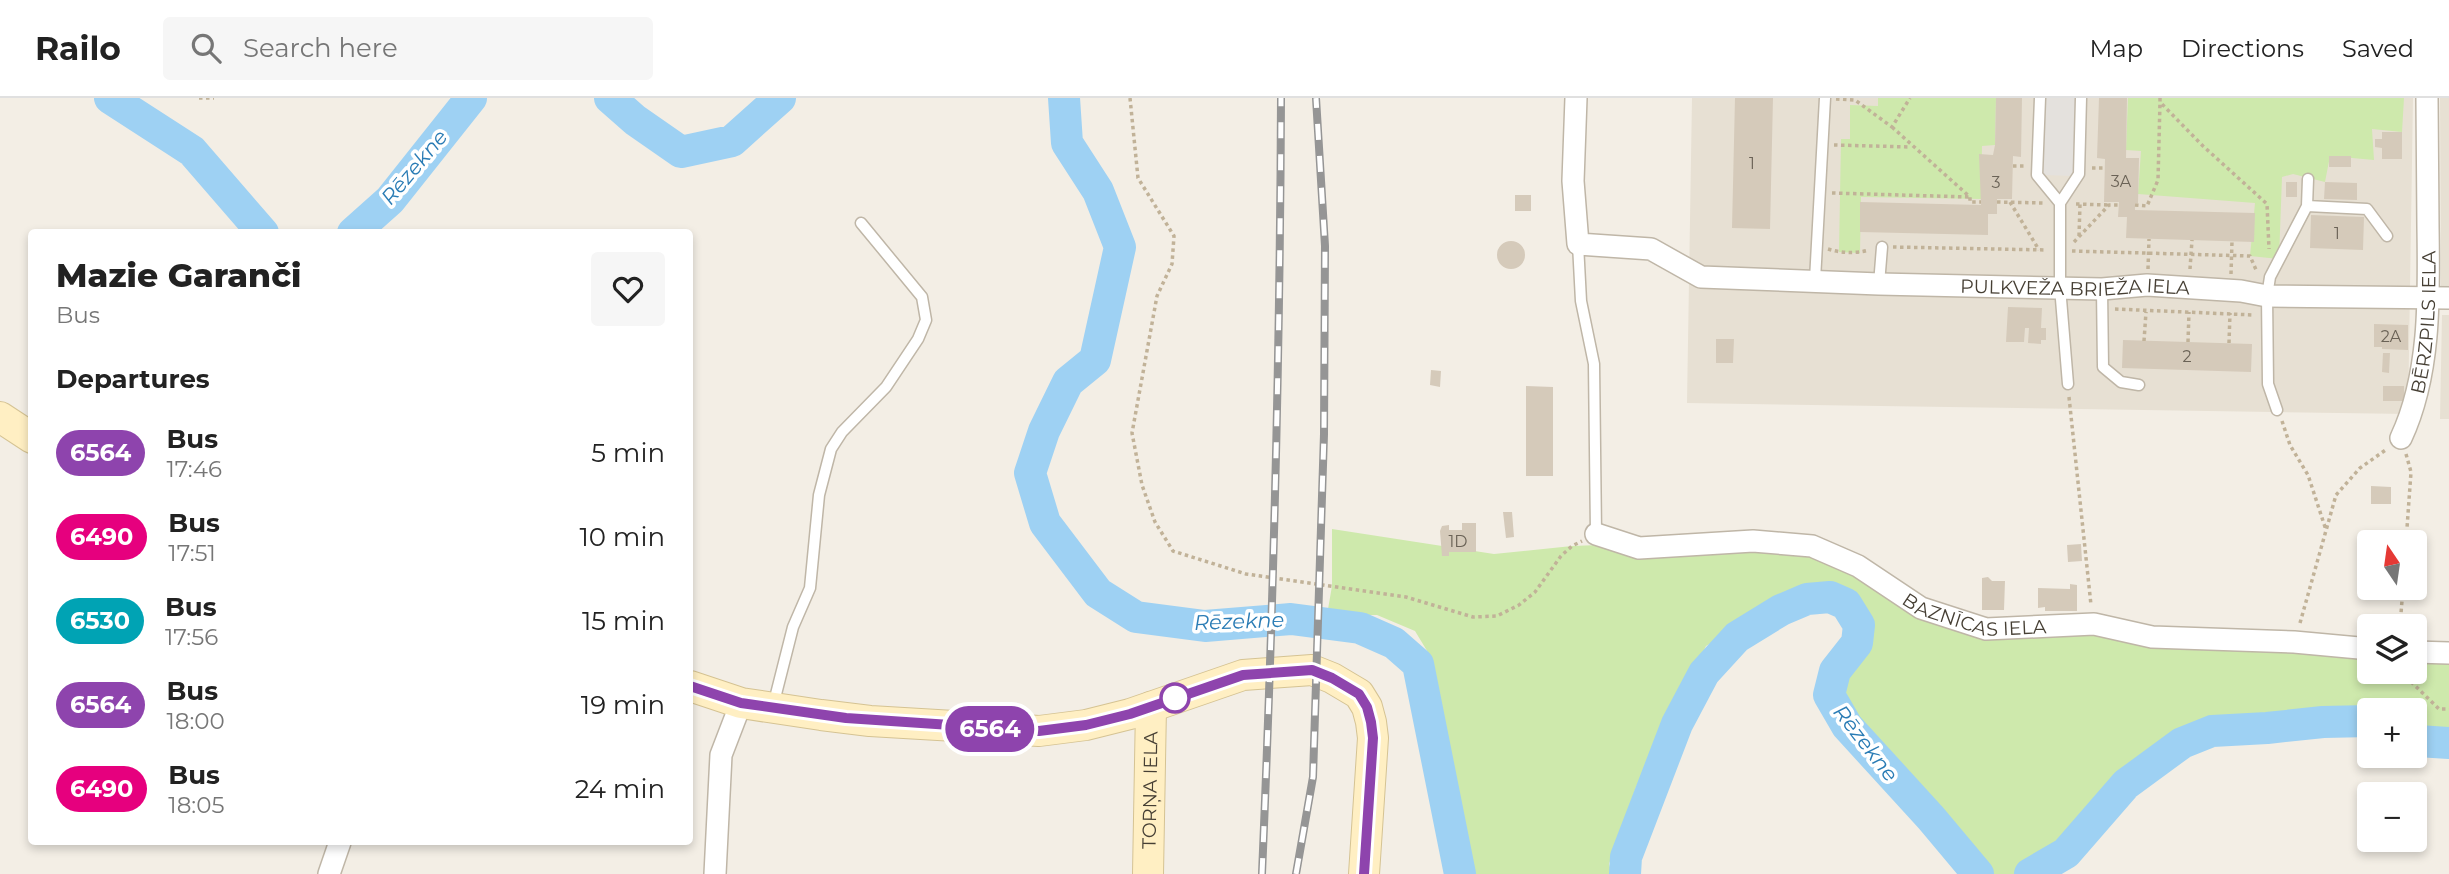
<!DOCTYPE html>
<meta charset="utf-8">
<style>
:root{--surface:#fff;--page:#f6f6f6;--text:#222;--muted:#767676;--line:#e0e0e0}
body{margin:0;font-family:Montserrat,sans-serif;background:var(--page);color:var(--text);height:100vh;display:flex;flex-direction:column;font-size:26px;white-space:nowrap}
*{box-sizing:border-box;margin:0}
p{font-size:23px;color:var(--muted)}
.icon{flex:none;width:38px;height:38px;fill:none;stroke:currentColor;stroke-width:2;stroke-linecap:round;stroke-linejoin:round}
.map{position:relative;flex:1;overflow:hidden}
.panel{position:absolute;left:28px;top:131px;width:665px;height:616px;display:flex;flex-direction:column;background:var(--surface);border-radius:7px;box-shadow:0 4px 10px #0003}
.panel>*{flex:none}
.badge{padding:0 14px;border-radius:23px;font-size:24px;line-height:46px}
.needle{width:46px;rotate:347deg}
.fabs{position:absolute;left:2357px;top:432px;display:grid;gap:14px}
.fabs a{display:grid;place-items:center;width:70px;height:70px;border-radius:7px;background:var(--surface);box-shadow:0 4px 10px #0003;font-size:35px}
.map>.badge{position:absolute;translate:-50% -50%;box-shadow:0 0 0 4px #fff}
h2{padding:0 28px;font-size:26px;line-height:63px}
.round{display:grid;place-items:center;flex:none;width:74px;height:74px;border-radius:7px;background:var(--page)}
.overview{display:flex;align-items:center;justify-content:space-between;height:119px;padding:0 28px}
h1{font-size:33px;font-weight:800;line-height:52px}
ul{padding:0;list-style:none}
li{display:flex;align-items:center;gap:21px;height:84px;padding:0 28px}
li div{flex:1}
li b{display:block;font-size:26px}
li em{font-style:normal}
li .badge{min-width:77px;font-weight:700;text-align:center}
header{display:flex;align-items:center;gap:42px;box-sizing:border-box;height:98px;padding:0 35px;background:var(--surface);border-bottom:2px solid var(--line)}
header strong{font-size:33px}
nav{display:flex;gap:38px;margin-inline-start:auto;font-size:24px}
.search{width:490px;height:63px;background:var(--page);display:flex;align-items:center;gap:18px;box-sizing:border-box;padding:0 24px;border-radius:7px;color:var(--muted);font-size:26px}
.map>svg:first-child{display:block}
.residential{fill:#e7e0d3}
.green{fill:#cee9ac}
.parking{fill:#e4e1dd}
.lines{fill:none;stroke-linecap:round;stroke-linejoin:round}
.river{stroke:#9ed1f3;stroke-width:32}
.building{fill:#d5caba}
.lane-casing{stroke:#bfb6a7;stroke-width:13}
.street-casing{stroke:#bfb6a7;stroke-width:24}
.secondary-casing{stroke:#d5c393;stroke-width:32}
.path{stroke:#c1b298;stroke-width:3.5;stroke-dasharray:3.5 3.5;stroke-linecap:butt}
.lane{stroke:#fff;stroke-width:10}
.street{stroke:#fff;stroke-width:21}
.secondary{stroke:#ffefc3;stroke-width:30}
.rail-casing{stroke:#959595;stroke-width:8}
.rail{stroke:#fff;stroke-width:5;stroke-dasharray:16;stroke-linecap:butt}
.line-casing{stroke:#fff;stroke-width:16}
.line{stroke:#8e44ad;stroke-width:10}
.stop-dot{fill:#fff;stroke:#8e44ad;stroke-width:3.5}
.labels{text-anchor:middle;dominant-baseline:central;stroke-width:7;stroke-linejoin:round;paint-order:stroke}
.number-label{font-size:16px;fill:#6a6256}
.street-label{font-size:19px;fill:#463f34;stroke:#fff}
.water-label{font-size:21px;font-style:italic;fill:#2a7cb5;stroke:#fff}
</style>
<header>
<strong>Railo</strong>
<div class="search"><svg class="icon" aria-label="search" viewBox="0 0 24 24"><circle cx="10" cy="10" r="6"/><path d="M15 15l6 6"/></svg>Search here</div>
<nav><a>Map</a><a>Directions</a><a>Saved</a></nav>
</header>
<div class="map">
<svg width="2449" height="776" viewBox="0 0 2449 776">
<rect width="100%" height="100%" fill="#f3eee5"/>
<path class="residential" d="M1692,0H2413L2408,316L1687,305Z
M2440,0H2449V189L2441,188Z
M2442,217H2449V321H2440Z"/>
<path class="green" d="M1878,0H1996L1995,47L1982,48L1981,101L1861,99L1860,155L1839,154L1841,41H1850V7L1878,8Z
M2128,0H2404L2402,34L2372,31L2374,62L2330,58L2325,84L2293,76L2282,79L2279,161L2250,158L2255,105L2138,96L2141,53L2126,52Z
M1332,431L1494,456L1572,448L1626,446L1812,448L1986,531L2094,526L2369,553L2370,574H2415V557L2449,560V645L2418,643L2415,641V612H2370L2369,623L2363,621L2212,633L2182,645L2126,686L2066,755L2030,776H1978L1931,720L1847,628L1829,597L1868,547L1856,495L1811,488L1706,548L1636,689L1609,766L1612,776H1463L1432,561L1415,533L1377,517H1327L1332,488Z"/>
<path class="parking" d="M2044,0H2076L2074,78L2042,77Z"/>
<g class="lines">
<path class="river" d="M110,0L192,53L263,135
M610,0L635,22L681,54L732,43L780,0
M1064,0L1067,45L1098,93L1120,149L1095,262L1068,284L1044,333L1030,375L1045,425L1098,495L1136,519L1205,528L1291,521L1360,530L1394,545L1418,566L1460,776
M353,135L390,102L471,0
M2415,641L2418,643L2449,645
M1625,776L1626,759L1677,626L1704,575L1737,539L1781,512L1807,501L1830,499L1846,506L1859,527L1857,545L1835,573L1829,597L1847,628L1931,720L1978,776
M2030,776L2066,755L2126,686L2182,645L2212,633L2267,630L2323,624L2370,623"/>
</g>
<path class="building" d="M1735,0H1773L1770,131L1732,130Z
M1996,0H2022L2021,59L2013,58L2012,101H1997V116H1988V137L1860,134V104L1981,107L1979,56L1993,57L1995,47Z
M2099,0H2127L2126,60H2139L2138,105H2135V112L2255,115L2254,144L2126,140L2127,119H2118L2119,104H2104L2105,61L2097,60Z
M2382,34H2402V61H2382V50L2375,49V41H2382Z
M2329,58H2351V69H2329Z
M2286,84H2297V99H2286Z
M2325,84L2357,85V102L2324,101Z
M1515,97H1531V113H1515Z
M2311,117L2364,119L2363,152L2310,150Z
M1497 157a14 14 0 1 1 28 0a14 14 0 1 1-28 0Z
M2008,209L2042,210L2041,230H2046V242H2041V246L2028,245L2029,230H2025L2024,244H2006Z
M2374,226L2408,227V252L2382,251V249H2374Z
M1716,241H1734L1733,265H1716Z
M2123,242L2252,246L2251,274L2122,270Z
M2383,255H2390L2389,275L2382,274Z
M1431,272L1441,273L1440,289L1430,287Z
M1526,288L1553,289V378H1526Z
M2383,288H2404V303H2383Z
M2371,388L2391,389V406H2371Z
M1503,414H1512L1514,439L1506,440Z
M1462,425H1476V454H1449V458H1442L1440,433L1442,428L1449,427V432H1462Z
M2081,446L2082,463L2068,464L2067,447Z
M1988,479L1992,483H2005L2004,512H1982V480Z
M2070,486L2077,487V513H2045V509L2038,510V490L2070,491Z"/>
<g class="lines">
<g class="lane-casing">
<path id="lane" d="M2040,0L2037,77L2060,105
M2307,108L2308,81
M1578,146L1581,203L1594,266L1596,436
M1815,182L1825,0
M1879,186L1882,149
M2102,191L2103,269L2121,284L2139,287
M2068,286L2060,189V105L2079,76L2081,0
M2277,312L2268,286L2267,198L2270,179L2307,108L2367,111L2387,138
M773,608L793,529L810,490L819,397L831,351L842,334L886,289L918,241L926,222L922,199L861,125"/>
</g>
<g class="street-casing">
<g id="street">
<path id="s1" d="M1576,0L1573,83L1578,146L1651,151L1701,179L1879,186L2102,191L2147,187L2241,193L2267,198L2449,200"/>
<path id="s2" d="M2401,340C2431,276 2429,198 2428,129C2428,86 2427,43 2427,0"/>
<path id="s3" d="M1596,436L1639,450L1753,443L1812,448L1858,468L1921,510L1986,531L2094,526L2152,539L2294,544L2370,551"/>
<path d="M2415,554L2449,555"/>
<path d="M329,776L340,744"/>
<path d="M715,776L721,657L741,605"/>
</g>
</g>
<g class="secondary-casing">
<g id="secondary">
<path d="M0,319L32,340"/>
<path d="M690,588L741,605L821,617L870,623L1039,633L1086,627L1130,616L1243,577L1312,572L1332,580L1359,596L1367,609L1371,624L1373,640L1364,776"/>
<path id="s4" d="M1148,776L1151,609"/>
</g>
</g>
<path class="path" d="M199,0H214
M1130,0L1138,80L1174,138L1172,166L1157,198L1132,335L1142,387L1155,424L1173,453L1246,476L1406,499L1473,519L1497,518L1519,507L1535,494L1561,458L1572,448L1582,443
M2160,0V4L2203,48L2267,106L2269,151
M1836,1L1855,2L1892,29L1910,0
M1892,29L1970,99V104H1981
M1834,47L1911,49
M2013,68H2025
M2092,70H2105
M1832,95L1970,99
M1997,104L2044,105
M2010,104L2039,152
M2076,106L2109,107
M2135,107L2147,108L2158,82L2160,4
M2079,138L2080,106
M2074,144L2109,107H2118
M1893,149L2047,152
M1828,151C1841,155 1855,156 1869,152
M2072,153L2250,158L2257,174
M2148,171L2149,141
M2190,171L2192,142
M2231,176L2232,143
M2115,211L2254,217
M2144,243L2146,214
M2188,244L2189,214
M2229,245L2230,215
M2069,299L2091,507
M2282,323L2290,347L2308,377L2326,432
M2406,356L2411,374L2406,444
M2300,525L2336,397L2360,370L2387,351
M2400,528L2403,490
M2401,574L2439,611H2449"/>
<use href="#lane" class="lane"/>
<use href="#street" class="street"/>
<use href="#secondary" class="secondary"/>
<g class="rail-casing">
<path id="rail" d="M1262,776C1273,518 1280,259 1281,0
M1296,776L1313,679L1324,336L1325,148L1316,0"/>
</g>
<use href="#rail" class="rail"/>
</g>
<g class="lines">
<g class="line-casing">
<path id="line" d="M690,588L741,605L846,620L1039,633L1086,627L1130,616L1243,577L1312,572L1332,580L1359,596L1367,609L1371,624L1373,640L1364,776"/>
</g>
<use href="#line" class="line"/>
</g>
<circle class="stop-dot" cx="1175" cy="600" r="14"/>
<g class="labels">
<g class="number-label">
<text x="1752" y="65">1</text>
<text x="2121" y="83">3A</text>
<text x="1996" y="84">3</text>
<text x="2337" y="135">1</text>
<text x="2391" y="238">2A</text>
<text x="2187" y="258">2</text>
<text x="1458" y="443">1D</text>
</g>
<g class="street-label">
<text stroke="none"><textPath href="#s1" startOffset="651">PULKVEŽA BRIEŽA IELA</textPath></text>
<text stroke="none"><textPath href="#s2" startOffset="119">BĒRZPILS IELA</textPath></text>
<text stroke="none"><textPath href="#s3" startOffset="399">BAZNĪCAS IELA</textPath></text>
<text stroke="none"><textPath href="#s4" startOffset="84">TORŅA IELA</textPath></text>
</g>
<g class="water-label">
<text transform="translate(414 69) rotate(-50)">Rēzekne</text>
<text transform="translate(1239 523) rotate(-2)">Rēzekne</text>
<text transform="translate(1866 645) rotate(52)">Rēzekne</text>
</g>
</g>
</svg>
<div class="fabs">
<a><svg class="needle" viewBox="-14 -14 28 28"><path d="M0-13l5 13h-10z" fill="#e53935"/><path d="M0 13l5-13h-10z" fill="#767676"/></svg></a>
<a><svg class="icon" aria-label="layers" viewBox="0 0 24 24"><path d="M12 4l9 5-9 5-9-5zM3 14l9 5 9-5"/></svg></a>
<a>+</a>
<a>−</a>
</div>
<b class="badge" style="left:990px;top:631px;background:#8e44ad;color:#fff">6564</b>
<section class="panel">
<div class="overview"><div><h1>Mazie Garanči</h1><p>Bus</p></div><a class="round"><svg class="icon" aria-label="heart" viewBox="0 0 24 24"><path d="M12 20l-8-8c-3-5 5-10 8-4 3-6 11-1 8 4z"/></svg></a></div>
<h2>Departures</h2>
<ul>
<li><span class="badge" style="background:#8e44ad;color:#fff">6564</span><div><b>Bus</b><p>17:46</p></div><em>5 min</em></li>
<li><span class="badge" style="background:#e6007e;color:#fff">6490</span><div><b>Bus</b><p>17:51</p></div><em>10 min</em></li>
<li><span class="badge" style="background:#00a3b4;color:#fff">6530</span><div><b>Bus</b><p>17:56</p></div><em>15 min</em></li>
<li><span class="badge" style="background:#8e44ad;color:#fff">6564</span><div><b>Bus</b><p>18:00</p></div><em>19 min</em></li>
<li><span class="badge" style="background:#e6007e;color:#fff">6490</span><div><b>Bus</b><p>18:05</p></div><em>24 min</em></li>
</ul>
</section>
</div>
